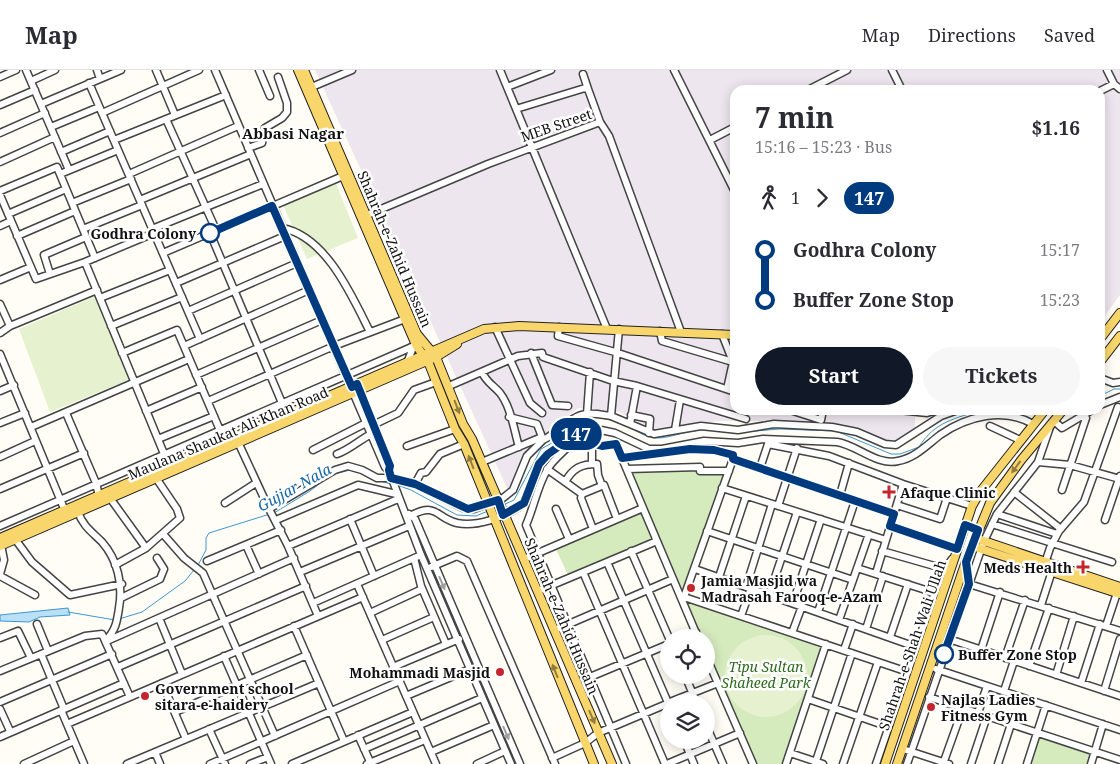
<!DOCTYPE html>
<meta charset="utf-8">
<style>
:root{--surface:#fff;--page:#f7f7f7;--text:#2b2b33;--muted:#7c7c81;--line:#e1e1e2;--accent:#111827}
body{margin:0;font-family:"Noto Serif",serif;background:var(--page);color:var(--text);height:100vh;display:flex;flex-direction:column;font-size:19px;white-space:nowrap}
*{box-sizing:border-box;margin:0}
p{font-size:16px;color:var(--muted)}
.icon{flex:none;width:28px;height:28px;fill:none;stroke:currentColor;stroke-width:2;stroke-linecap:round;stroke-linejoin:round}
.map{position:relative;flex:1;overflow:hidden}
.side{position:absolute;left:730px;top:15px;width:375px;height:330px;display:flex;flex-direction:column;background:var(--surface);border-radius:15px;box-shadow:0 2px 12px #0003}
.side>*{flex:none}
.badge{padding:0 10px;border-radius:16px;font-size:18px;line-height:32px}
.fabs{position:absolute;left:660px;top:559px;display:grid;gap:10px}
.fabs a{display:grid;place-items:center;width:55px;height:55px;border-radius:50%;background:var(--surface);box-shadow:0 2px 12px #0003;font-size:25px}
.map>.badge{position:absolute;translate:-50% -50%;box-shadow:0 0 0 2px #fff}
.legs{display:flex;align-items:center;gap:8px;height:55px;padding:0 25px;font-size:16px}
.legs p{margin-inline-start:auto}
.summary{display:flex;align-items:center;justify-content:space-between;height:85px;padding:0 25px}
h1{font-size:28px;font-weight:700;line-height:38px}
.button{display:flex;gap:10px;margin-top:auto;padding:10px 25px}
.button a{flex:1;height:58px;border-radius:30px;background:var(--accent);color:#fff;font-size:20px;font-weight:700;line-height:58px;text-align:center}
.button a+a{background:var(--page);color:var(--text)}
ul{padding:0 25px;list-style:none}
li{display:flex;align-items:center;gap:18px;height:50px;font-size:19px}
li i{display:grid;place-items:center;width:8px;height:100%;margin:0 6px;background:currentColor}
li i::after{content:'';width:12px;height:12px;margin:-6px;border:4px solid;border-radius:50%;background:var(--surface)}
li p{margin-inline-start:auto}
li:first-child i{background:linear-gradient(#0000 50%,currentColor 0)}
li:last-child i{background:linear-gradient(currentColor 50%,#0000 0)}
header{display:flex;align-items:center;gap:30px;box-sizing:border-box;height:70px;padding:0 25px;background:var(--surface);border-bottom:1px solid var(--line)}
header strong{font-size:24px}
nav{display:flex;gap:28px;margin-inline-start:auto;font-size:18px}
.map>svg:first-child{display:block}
.industrial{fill:#eee6ef}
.green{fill:#d5ebbd}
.pitch{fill:#e6f2cf}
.water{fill:#b9e0f7;stroke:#3f96cf}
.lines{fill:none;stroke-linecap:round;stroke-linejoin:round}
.stream{stroke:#3f96cf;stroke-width:1}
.minor-casing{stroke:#444;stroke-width:9}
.major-casing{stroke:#222;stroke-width:10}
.minor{stroke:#fff;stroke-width:6}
.major{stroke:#f9d66b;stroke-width:8}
.oneway{fill:#917d42}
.oneway2{fill:#a0a0a0}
.line-1-casing{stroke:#fff;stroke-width:11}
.line-1{stroke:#003b80;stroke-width:8}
.stop-1-dot{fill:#fff;stroke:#003b80;stroke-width:2.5}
.poi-dot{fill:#c4262e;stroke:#fff;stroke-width:2}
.labels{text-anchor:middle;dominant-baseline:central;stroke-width:5;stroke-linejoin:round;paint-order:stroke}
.street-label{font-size:14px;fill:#111;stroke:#fff}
.stop-label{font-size:14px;font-weight:bold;fill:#111;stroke:#fff;text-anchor:end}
.poi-label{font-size:14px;font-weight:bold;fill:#111;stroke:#fff;text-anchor:start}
.park-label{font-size:14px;font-style:italic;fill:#2f6b1f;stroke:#fff}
.neighbourhood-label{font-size:15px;font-weight:bold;fill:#111;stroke:#fff}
.water-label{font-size:15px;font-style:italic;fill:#1768a6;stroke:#fff}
</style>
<header>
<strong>Map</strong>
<nav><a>Map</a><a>Directions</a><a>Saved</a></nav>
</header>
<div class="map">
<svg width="1120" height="694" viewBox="0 0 1120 694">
<rect width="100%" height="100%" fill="#fffdf5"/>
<path class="industrial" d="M315,0H1120V225L1100,252V20H735V340H915V369L895,377L854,358L788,351H717L658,361L619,342L578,338L538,372L508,420Z"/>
<path class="green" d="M699,393L700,397L728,398L696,492L681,522L627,396Z
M643,438L657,471L569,507L554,475Z
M684,527L826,574L786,694H753L706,586V568L698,567Z
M1037,663L1095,682L1091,694H1027Z"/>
<path class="pitch" d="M335,111L358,168L307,189L283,135Z
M96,226L129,310L50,342L19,259Z
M725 606a41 41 0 1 1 82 0a41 41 0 1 1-82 0Z"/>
<path class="water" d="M68,538L70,545L40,547L29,552L0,551V545Z"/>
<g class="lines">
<path class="stream" d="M1100,326L1114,319H1120
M592,346L615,351
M632,358C657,376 667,365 694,361C700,359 708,360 714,360
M743,362L780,359L836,361L891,384H900L919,377C934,352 956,348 982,340
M334,404L350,400
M380,411L391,414
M397,415L411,420L457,445L476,446L488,441
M503,435L514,430L541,379L563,367L575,358L582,349L588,347
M274,443L310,421L323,411
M198,495L206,480V468L209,463L270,444
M68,542L115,550
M119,549L142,542L185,511L194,500"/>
<g class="minor-casing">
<path id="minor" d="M26,0L69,100
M97,0L100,9
M156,0L175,45
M215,0L385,397L389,401L421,485L511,694
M259,0L270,26
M500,0L607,259
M674,0L735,122
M892,0L902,20
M1107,0L1114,14L1120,19
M583,4L588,19
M0,7L16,0
M31,11L55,0
M89,13L200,269
M507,17L551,0
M307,19L352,0
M808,20L847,0
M1100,21L1114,14
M41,34L121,0
M0,35L35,20
M516,39L585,18L588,19L600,52
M102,43L199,0
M166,49L216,160
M51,57L99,37
M0,63L45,43
M114,70L226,25
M710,70L735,57
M248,78L262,73L265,58L282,48L287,42V33L278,7
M61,82L110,61
M0,92L55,67
M60,104L118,80
M129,104L238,56
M0,121L57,97L95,188
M0,125L36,209L85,192L154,163
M140,130L251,84
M72,133L131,109
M8,144L66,119
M367,145L488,94L600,52L609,66L681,262
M0,156L11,151
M282,158C326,166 352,226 370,262
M83,159L142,135
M152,159L263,114
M210,163L282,333
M17,166L75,141
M163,183L343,106
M85,192L169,396
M50,204L44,185L86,167
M0,210L31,197
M176,213L285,166
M100,228L170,200
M0,234L10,256
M188,241L297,193
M111,256L182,227
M495,257L530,333L542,343
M559,257L558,266L615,282L735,322
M619,259L611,346L654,364L701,356L738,360L774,354L832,357L857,362L885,374L896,375L941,346L958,340
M660,261L662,271L733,292
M0,263L10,256L97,220
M722,264L733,292L727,319
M184,276L309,220
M122,283L177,260L225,372
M531,283L552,335L568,336
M0,284L65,441
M407,293L412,280L411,277
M482,302C486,312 493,315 500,323C511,337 514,360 519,377
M196,305L322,250
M1100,308L1113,313L1120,312
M358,316L390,396L389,401
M449,316L518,286L542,283L543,287L613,311L637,316L746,349
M0,321L14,315
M208,331L334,276L405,249
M1100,335L1120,327
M790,340L821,350L823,340
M899,340L927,343L937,340
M146,341L202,317
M66,343L96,413L99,426
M587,344L590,302
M631,345L650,349L649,363
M1054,351L1062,358L1092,340
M0,353L25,343
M630,354L637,316
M373,355L398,343L414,320L436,312
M990,356L1020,370
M31,357L189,289
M587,357L586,365L592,366V394
M675,360L680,330
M578,365C569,379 555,386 547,400C537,417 534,437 526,455L626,694
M542,368L543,370C558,363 571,345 587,344C595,343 603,345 611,346
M158,369L214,346
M238,372L269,439L288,476L318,546
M592,373L602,376L616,374L643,438
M407,376L455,359
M581,376L586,365
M313,380L366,353
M337,384C347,381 360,370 371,364
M0,387L35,371
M622,388L690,379L714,380L733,385V389L894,444
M482,392L542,367L537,354L509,347
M1038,392L1070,395L1120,409
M760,398L768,374L829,386L903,414L972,436
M547,399L582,424
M627,399L700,397V401H729
M565,412C573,398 581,394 597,394L598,405L602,416
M415,414L421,403L426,402L440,384L464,374
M722,418L886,470
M0,419L84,383
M1062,420L1086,348
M1014,422L1061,459
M840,425L849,393
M110,428L146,478
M225,433L256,413
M897,435L940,449L947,428
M778,436L797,378
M269,439L335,400L348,396L362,400L377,408H391L415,414L463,438L474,439L503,428L513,420L527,386L543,370
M556,439L569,469
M78,442C83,456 91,461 102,472C118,490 123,515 119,538C117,551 116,560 106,570
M409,444L415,449L520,694
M997,444L1057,464
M412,445C437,432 436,448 457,453C476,457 502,448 519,437C533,428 531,407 540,394C547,382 559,378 569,370C576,366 579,359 587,357L615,363L649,379H662L704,371L738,373L763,369L837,372C857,375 877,396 898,391C915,388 927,375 940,365C967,346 1004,337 1033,354
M350,449L374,506
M276,450L358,415L396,424
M1105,450L1120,406
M992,454L1112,492
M0,456L421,273
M890,456L957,479
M593,459L581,428L582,424L604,415L617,449
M707,461L853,510
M163,464L184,488L203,503L275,666
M15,469L32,492L70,525L122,514
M246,475L259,504
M288,476L398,429
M631,481L669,568
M882,481L945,499
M414,488L421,516L446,574
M524,489L643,438L698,568
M207,491L281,460
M607,492L669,635
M1045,493L1050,478L1059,461L1084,432L1118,337
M115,495L146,478L180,448L177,439L156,408
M431,497L457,486L467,491L555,694
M857,498L935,523
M695,499L916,577
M300,502L409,456
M583,502L665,694
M876,503L903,414
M0,504L4,490L1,475
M0,506L35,525
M719,507L746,426
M357,514L436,694
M969,514L1120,561
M746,517L772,434
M538,521L657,471
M769,525L797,442
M681,526L908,602
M684,527L733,389
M121,528L160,509L164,499L157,488
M313,533L421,485
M793,533L821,449
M1041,535L1052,501
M818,542L855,431
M370,543L422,519
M741,546L751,518
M159,548L182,604
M839,550L869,464
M37,554L48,581
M294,556L344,671
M1106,556L1117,523
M866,559L883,506
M555,560L673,509
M792,563L802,536
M890,567L908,514
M0,568L18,561L31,588
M683,568L696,562
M949,569L1120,626
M382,570L434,547
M107,571L294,488
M844,580L853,554
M981,580L1000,522
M41,584L64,639
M224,586L271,694
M706,586L753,694
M1005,588L1025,530
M1029,596L1049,538
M118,597L306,516
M393,597L459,569
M936,599L1120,660
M0,601L85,566L102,564L130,627
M685,605L696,632
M1056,605L1074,546
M590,607L669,574
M162,613L186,669
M1081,613L1100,554
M1004,621L1014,591
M1104,621L1120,569
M406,626L470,599
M929,627L1120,690
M808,629L889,657
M0,632L112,584
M670,632L718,613
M0,639L10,661
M61,640L84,694
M175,642L307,585
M978,643L987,616
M67,654L363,527
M706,655L723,694
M209,659L225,694
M358,665L371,694
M0,667L124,613
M684,670L694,694
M364,679L482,628
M903,679L949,694
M155,682L160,694
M431,682L494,655
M790,683L823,694
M552,688L585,673L598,663L669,633
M24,694L74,671
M127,694L319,613
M210,694L400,611
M250,694L268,687
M292,694L413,642
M367,694L425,670
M477,694L505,681
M667,694L740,663
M786,694L826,574
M815,694L852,583
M843,694L878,592
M876,694L941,505L952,489
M907,694L984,471L997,444L1038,392L1050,357
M943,694L963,638
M971,694L987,646
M998,694L1011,654
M1027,694L1046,635
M1091,694L1103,654"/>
</g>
<g class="major-casing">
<path id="major" d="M298,0L416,275L429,294L455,359L464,374L594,694
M304,0L417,264L436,287L463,354L472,369L612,694
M1100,269L1120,243
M1100,292L1120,266
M0,468L484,259L519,256L735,265
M975,468L1120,517
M0,476L436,287L457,274
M972,476L1120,524
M885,694L972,436L980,422L1045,340
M897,694L966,491L990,433L1022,389L1063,340"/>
</g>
<use href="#minor" class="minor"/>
<use href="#major" class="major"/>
</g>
<defs><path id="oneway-solid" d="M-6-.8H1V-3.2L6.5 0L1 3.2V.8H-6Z" transform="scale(1.25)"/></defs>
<g class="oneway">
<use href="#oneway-solid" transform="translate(457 337) rotate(69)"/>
<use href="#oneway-solid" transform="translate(471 392) rotate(-111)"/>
<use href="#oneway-solid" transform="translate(1016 397) rotate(126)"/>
<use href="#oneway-solid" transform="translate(555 601) rotate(-112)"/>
<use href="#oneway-solid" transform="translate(592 647) rotate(67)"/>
</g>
<g class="oneway2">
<use href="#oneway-solid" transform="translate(442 513) rotate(67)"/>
<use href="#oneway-solid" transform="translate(506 663) rotate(67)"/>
</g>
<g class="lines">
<g class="line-1-casing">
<path id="line-1" d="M210,163L272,136L352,317L357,314L390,396L389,400L391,408L415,414L468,439L498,430L503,445L524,433L539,394L548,384L587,357L586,365L592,366V373L602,376L616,374L622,388L690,379L714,380L733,385V389L894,444L890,456L957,479L965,455L978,460L966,492L969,514L944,584"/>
</g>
<use href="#line-1" class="line-1"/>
</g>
<g class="stop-1-dot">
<circle cx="210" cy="163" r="9"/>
<circle cx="944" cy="584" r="9"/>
</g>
<g class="poi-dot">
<path d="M886.5 414.5h5v5h5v5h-5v5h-5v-5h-5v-5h5z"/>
<path d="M1080.5 489.5h5v5h5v5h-5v5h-5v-5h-5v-5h5z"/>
<circle cx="691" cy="518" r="5"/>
<circle cx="500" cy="602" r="5"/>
<circle cx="145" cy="626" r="5"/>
<circle cx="931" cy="637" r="5"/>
</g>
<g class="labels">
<g class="street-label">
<text transform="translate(556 55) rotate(-19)">MEB Street</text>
<text transform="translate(395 179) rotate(67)">Shahrah-e-Zahid Hussain</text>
<text transform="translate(228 363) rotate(-23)">Maulana Shaukat Ali Khan Road</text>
<text transform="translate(562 546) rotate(67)">Shahrah-e-Zahid Hussain</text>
<text transform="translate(912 575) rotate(-71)">Shahrah-e-Shah Wali Ullah</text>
</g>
<g class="stop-label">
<text x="196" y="163">Godhra Colony</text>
<text x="958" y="584" text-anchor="start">Buffer Zone Stop</text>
</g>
<g class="poi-label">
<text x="900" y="422">Afaque Clinic</text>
<text x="1072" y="497" text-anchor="end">Meds Health</text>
<text x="701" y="510">Jamia Masjid wa<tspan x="701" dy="16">Madrasah Farooq-e-Azam</tspan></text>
<text x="490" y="602" text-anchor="end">Mohammadi Masjid</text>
<text x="155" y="618">Government school<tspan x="155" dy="16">sitara-e-haidery</tspan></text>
<text x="941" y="629">Najlas Ladies<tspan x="941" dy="16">Fitness Gym</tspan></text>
</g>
<g class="park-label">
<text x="766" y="596">Tipu Sultan<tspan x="766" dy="16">Shaheed Park</tspan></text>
</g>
<g class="neighbourhood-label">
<text x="293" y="63">Abbasi Nagar</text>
</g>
<g class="water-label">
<text transform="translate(294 417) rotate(-29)">Gujjar Nala</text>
</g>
</g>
</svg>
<div class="fabs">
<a><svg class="icon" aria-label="locate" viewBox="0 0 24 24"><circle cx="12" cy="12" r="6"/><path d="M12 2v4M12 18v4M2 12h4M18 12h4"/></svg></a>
<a><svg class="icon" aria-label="layers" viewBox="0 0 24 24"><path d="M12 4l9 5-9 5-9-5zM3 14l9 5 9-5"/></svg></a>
</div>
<b class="badge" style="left:576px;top:364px;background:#003b80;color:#fff">147</b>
<section class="side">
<div class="summary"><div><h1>7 min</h1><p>15:16 – 15:23 · Bus</p></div><b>$1.16</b></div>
<div class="legs"><svg class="icon" aria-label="walk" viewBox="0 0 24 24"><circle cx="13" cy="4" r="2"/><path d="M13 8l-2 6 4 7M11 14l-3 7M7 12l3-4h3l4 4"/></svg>1<svg class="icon" aria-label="forward" viewBox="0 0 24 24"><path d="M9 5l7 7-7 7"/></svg><b class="badge" style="background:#003b80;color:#fff">147</b></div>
<ul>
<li><i style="color:#003b80"></i><b>Godhra Colony</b><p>15:17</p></li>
<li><i style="color:#003b80"></i><b>Buffer Zone Stop</b><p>15:23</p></li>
</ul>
<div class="button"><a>Start</a><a>Tickets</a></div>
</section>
</div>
